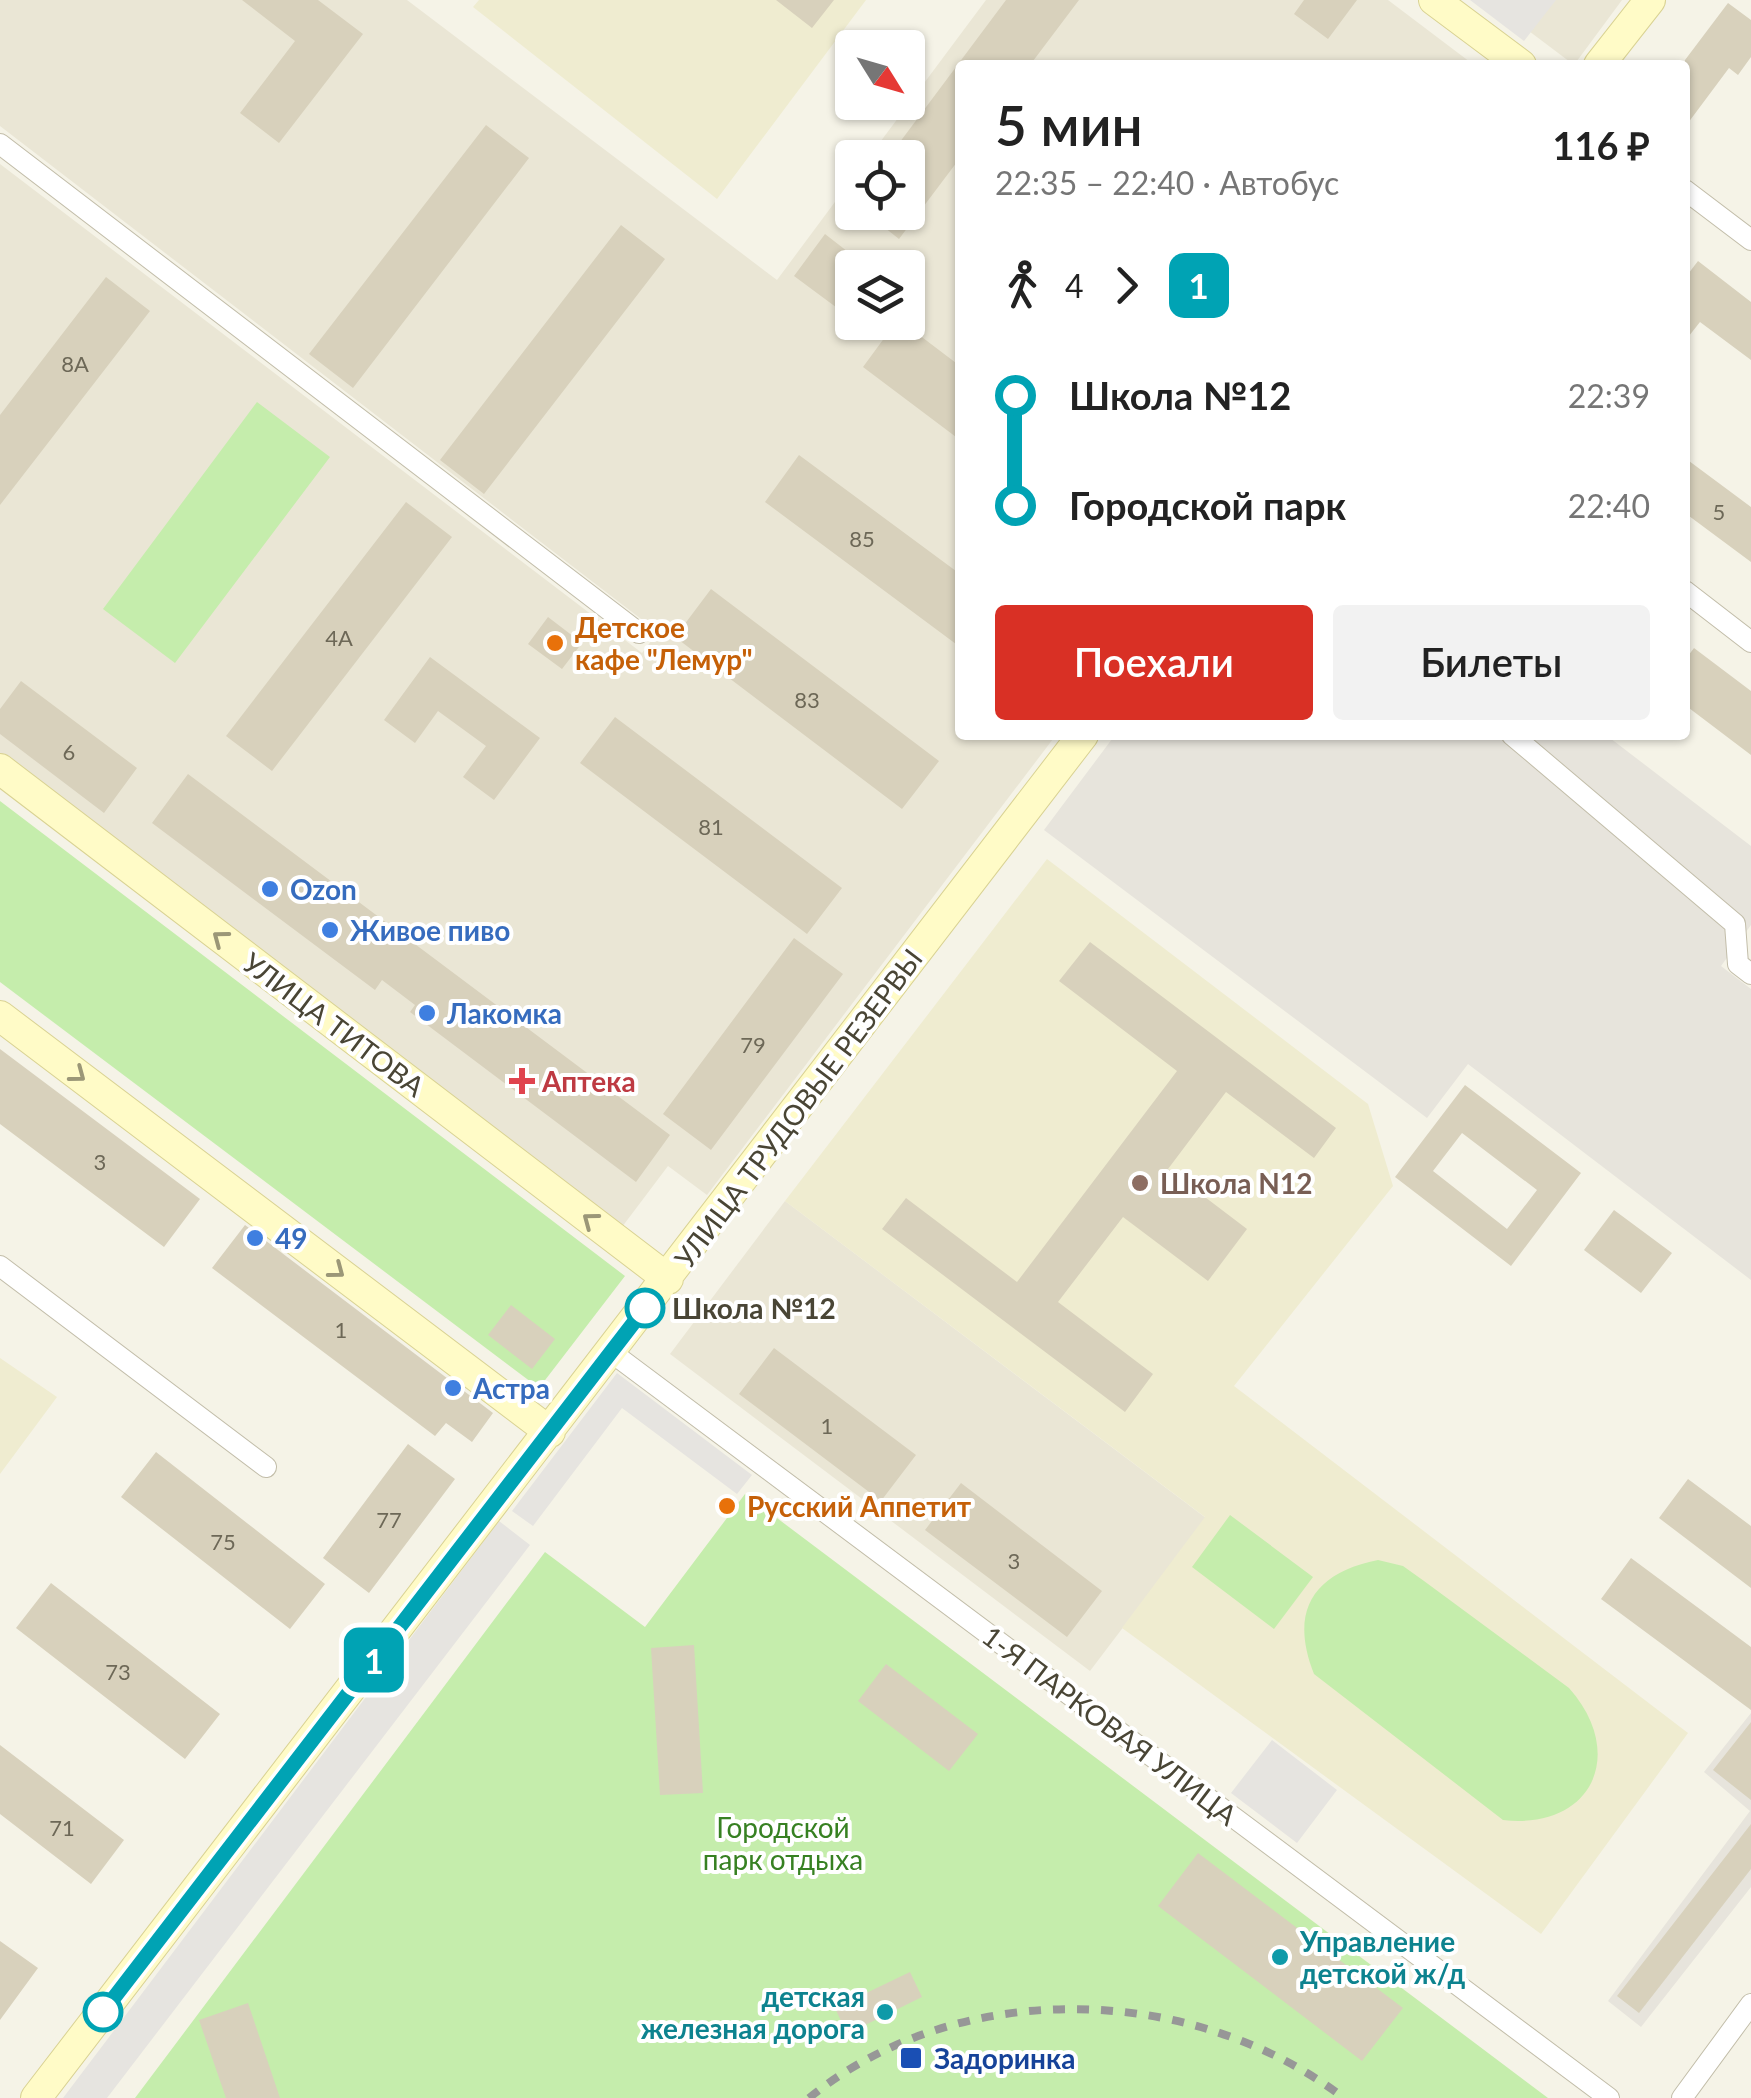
<!DOCTYPE html>
<html lang="ru">
<meta charset="utf-8">
<style>
:root{--surface:#fff;--page:#f2f2f2;--text:#222;--muted:#767676;--accent:#d93025}
body{margin:0;font-family:Lato,sans-serif;background:var(--page);color:var(--text);height:100vh;display:flex;flex-direction:column;font-size:38px;white-space:nowrap}
*{box-sizing:border-box;margin:0}
p{font-size:32px;color:var(--muted)}
.icon{flex:none;width:55px;height:55px;fill:none;stroke:currentColor;stroke-width:2;stroke-linecap:round;stroke-linejoin:round}
.map{position:relative;flex:1;overflow:hidden}
.panel{position:absolute;left:955px;top:60px;width:735px;height:680px;display:flex;flex-direction:column;background:var(--surface);border-radius:10px;box-shadow:0 2px 8px #0004}
.panel>*{flex:none}
.badge{padding:0 20px;border-radius:15px;font-size:35px;line-height:65px}
.needle{width:65px;rotate:127deg}
.tools{position:absolute;left:835px;top:30px;display:grid;gap:20px}
.tools a{display:grid;place-items:center;width:90px;height:90px;border-radius:10px;background:var(--surface);box-shadow:0 2px 8px #0004;font-size:50px}
.map>.badge{position:absolute;translate:-50% -50%;box-shadow:0 0 0 5px #fff}
.legs{display:flex;align-items:center;gap:15px;height:110px;padding:0 40px;font-size:32px}
.legs p{margin-inline-start:auto}
.overview{display:flex;align-items:center;justify-content:space-between;height:170px;padding:0 40px}
h1{font-size:55px;font-weight:600;line-height:75px}
.primary-button{display:flex;gap:20px;margin-top:auto;padding:20px 40px}
.primary-button a{flex:1;height:115px;border-radius:10px;background:var(--accent);color:#fff;font-size:40px;font-weight:600;line-height:115px;text-align:center}
.primary-button a+a{background:var(--page);color:var(--text)}
ul{padding:0 40px;list-style:none}
li{display:flex;align-items:center;gap:35px;height:110px;font-size:38px}
li i{display:grid;place-items:center;width:15px;height:100%;margin:0 12px;background:currentColor}
li i::after{content:'';width:25px;height:25px;margin:-12px;border:8px solid;border-radius:50%;background:var(--surface)}
li p{margin-inline-start:auto}
li:first-child i{background:linear-gradient(#0000 50%,currentColor 0)}
li:last-child i{background:linear-gradient(currentColor 50%,#0000 0)}
.map>svg:first-child{display:block}
.residential{fill:#eae6d5;fill-rule:evenodd}
.industrial{fill:#e7e4dc}
.education{fill:#efecd0}
.green{fill:#c5edac}
.parking{fill:#e6e4e0}
.building{fill:#d8d1bc;fill-rule:evenodd}
.lines{fill:none;stroke-linecap:round;stroke-linejoin:round}
.street-casing{stroke:#c2bda9;stroke-width:22}
.secondary-casing{stroke:#d9d293;stroke-width:32}
.street{stroke:#fff;stroke-width:20}
.secondary{stroke:#fffbc7;stroke-width:30}
.rail{stroke:#979797;stroke-width:8;stroke-dasharray:12 12;stroke-linecap:butt}
.oneway{stroke:#9b9777}
.line-1-casing{stroke:#fff;stroke-width:22}
.line-1{stroke:#00a3b4;stroke-width:15}
.food-dot{fill:#e8710a;stroke:#fff;stroke-width:4}
.shop-dot{fill:#3f7fe0;stroke:#fff;stroke-width:4}
.health-dot{fill:#e0444e;stroke:#fff;stroke-width:4}
.education-dot{fill:#8d6e63;stroke:#fff;stroke-width:4}
.stop-1-dot{fill:#fff;stroke:#00a3b4;stroke-width:5}
.culture-dot{fill:#0f9aa8;stroke:#fff;stroke-width:4}
.transit-dot{fill:#1a4fb4;stroke:#fff;stroke-width:4}
.labels{text-anchor:middle;dominant-baseline:central;stroke-width:8;stroke-linejoin:round;paint-order:stroke}
.number-label{font-size:22px;fill:#6d6857}
.food-label{font-size:28px;font-weight:bold;fill:#c56008;stroke:#fff;text-anchor:start}
.shop-label{font-size:28px;font-weight:bold;fill:#366cbe;stroke:#fff;text-anchor:start}
.street-label{font-size:28px;fill:#494535;stroke:#fff}
.health-label{font-size:28px;font-weight:bold;fill:#be3a42;stroke:#fff;text-anchor:start}
.education-label{font-size:28px;font-weight:bold;fill:#785e54;stroke:#fff;text-anchor:start}
.stop-label{font-size:28px;font-weight:bold;fill:#494535;stroke:#fff;text-anchor:start}
.park-label{font-size:28px;fill:#378122;stroke:#fff}
.culture-label{font-size:28px;font-weight:bold;fill:#0d838f;stroke:#fff;text-anchor:start}
.transit-label{font-size:28px;font-weight:bold;fill:#164399;stroke:#fff;text-anchor:start}
</style>
<div class="map">
<svg width="1751" height="2098" viewBox="0 0 1751 2098">
<rect width="100%" height="100%" fill="#f5f3e7"/>
<path class="residential" d="M0,0H407L777,280L852,179V212H908V158L869,157L986,0H1388L1474,65H960V735H1056L707,1195L668,1166L622,1227L0,753V164L642,653L658,632L0,126ZM852,268H908V322H852Z
M1488,0H1622L1574,65Z
M785,1201L1206,1518L1090,1671L670,1354Z"/>
<path class="industrial" d="M1115,735H1606L1751,846V925L1721,966L1751,989V1280L1468,1064L1427,1118L1044,830Z
M1751,1713V1887L1641,2027L1608,2001L1750,1811L1704,1772Z"/>
<path class="education" d="M479,0H866L717,199L473,7Z
M1047,859L1368,1104L1393,1186L1234,1386L1688,1733L1541,1934L1122,1628L1205,1517L785,1201Z
M0,1358L57,1397L0,1474Z"/>
<path class="green" d="M257,402L330,457L175,663L103,609Z
M0,801L625,1276L539,1388L0,982Z
M745,1494L1548,2098H135L545,1552L645,1627Z
M1230,1515L1313,1577L1274,1629L1192,1567Z
M1378,1560L1403,1566L1424,1581L1569,1688C1627,1753 1593,1830 1503,1820L1314,1674C1289,1611 1313,1573 1378,1560Z"/>
<path class="parking" d="M1470,0H1556L1524,41Z
M617,1373L752,1475L737,1494L622,1408L533,1526L512,1511Z
M499,1521L530,1545L107,2098H63Z
M1272,1740L1337,1790L1297,1843L1231,1793Z"/>
<path class="building" d="M242,0H318L363,34L279,143L240,113L295,41Z
M776,0H834L812,28Z
M1006,0H1079L1030,65H960V158L899,239L865,212H908V158H888Z
M1304,0H1357L1328,39L1294,14Z
M1728,3L1751,20V57L1738,75L1729,68L1685,127V60Z
M486,125L529,158L353,388L309,354Z
M621,225L665,259L484,494L440,460Z
M825,234L852,255V319L794,276Z
M1698,261L1751,302V360L1700,322L1685,341V278Z
M106,277L150,311L0,505V415Z
M896,322H902L960,366V440L863,367Z
M799,455L960,574V647L765,502Z
M1685,458L1751,507V562L1685,513Z
M406,502L452,537L272,771L226,736Z
M711,589L939,761L902,809L675,637Z
M548,617L582,643L562,669L528,644Z
M1694,648L1751,691V755L1685,705V660Z
M430,657L540,738L494,800L463,777L486,746L438,711L415,743L384,720Z
M21,681L137,768L104,813L0,734V709Z
M615,717L842,888L807,934L580,763Z
M188,774L670,1135L636,1182L410,1012L415,1005L382,980L375,990L152,823Z
M794,938L843,974L711,1150L663,1114Z
M1090,942L1336,1128L1314,1158L1226,1092L1168,1169L1247,1229L1208,1281L1123,1217L1058,1302L1153,1374L1125,1412L882,1229L906,1198L1017,1282L1177,1071L1059,981Z
M0,1049L200,1199L164,1247L0,1124Z
M1465,1085L1581,1173L1511,1266L1395,1177ZM1462,1133L1537,1190L1507,1229L1433,1171Z
M1614,1210L1672,1253L1641,1293L1584,1250Z
M245,1225L493,1413L472,1442L446,1423L435,1436L212,1268Z
M511,1305L555,1339L532,1369L488,1335Z
M774,1348L916,1455L881,1501L739,1394Z
M408,1444L455,1479L369,1593L323,1558Z
M156,1452L325,1584L290,1629L121,1497Z
M1688,1479L1751,1526V1588L1659,1518Z
M961,1483L1102,1591L1067,1637L925,1530Z
M1631,1558L1751,1647V1710L1601,1599Z
M51,1583L220,1714L185,1759L16,1628Z
M694,1645L703,1793L660,1795L651,1648Z
M886,1664L978,1734L949,1771L858,1701Z
M1751,1722V1800L1713,1770Z
M0,1745L124,1840L91,1884L0,1814Z
M1751,1824V1869L1639,2013L1617,1996Z
M1198,1853L1403,2008L1362,2061L1158,1906Z
M0,1941L38,1968L0,2020Z
M910,1972L922,1997L847,2034L835,2008Z
M248,2003L280,2098H226L199,2020Z"/>
<g class="lines">
<g class="street-casing">
<path id="street" d="M0,144L639,633
M1685,190L1751,240
M1685,591L1751,642
M1512,735L1735,924L1738,964L1751,974
M0,1266L266,1467
M611,1352L1609,2098
M1682,2098L1751,2004"/>
</g>
<g class="secondary-casing">
<path id="secondary" d="M1434,0L1521,65
M1599,65L1650,0
M0,769L668,1279
M0,1016L550,1432
M36,2098L1083,735"/>
</g>
<use href="#street" class="street"/>
<use href="#secondary" class="secondary"/>
<path class="rail" d="M809,2098C959,1976 1193,1983 1344,2098"/>
</g>
<defs><path id="oneway-chevron" d="M-2-3.5L2.5 0L-2 3.5" fill="none" stroke-width="1.6" stroke-linecap="round" stroke-linejoin="round" transform="scale(2.5)"/></defs>
<g class="oneway">
<use href="#oneway-chevron" transform="translate(220 938) rotate(-143)"/>
<use href="#oneway-chevron" transform="translate(78 1075) rotate(37)"/>
<use href="#oneway-chevron" transform="translate(590 1220) rotate(-143)"/>
<use href="#oneway-chevron" transform="translate(337 1271) rotate(37)"/>
</g>
<g class="lines">
<g class="line-1-casing">
<path id="line-1" d="M103,2012L645,1308"/>
</g>
<use href="#line-1" class="line-1"/>
</g>
<g class="food-dot">
<circle cx="555" cy="643" r="10"/>
<circle cx="727" cy="1506" r="10"/>
</g>
<g class="shop-dot">
<circle cx="270" cy="889" r="10"/>
<circle cx="330" cy="930" r="10"/>
<circle cx="427" cy="1013" r="10"/>
<circle cx="255" cy="1238" r="10"/>
<circle cx="453" cy="1388" r="10"/>
</g>
<path class="health-dot" d="M517 1066h10v10h10v10h-10v10h-10v-10h-10v-10h10z"/>
<circle class="education-dot" cx="1140" cy="1183" r="10"/>
<g class="stop-1-dot">
<circle cx="645" cy="1308" r="18"/>
<circle cx="103" cy="2012" r="18"/>
</g>
<g class="culture-dot">
<circle cx="1280" cy="1957" r="10"/>
<circle cx="885" cy="2012" r="10"/>
</g>
<rect class="transit-dot" x="899" y="2046" width="24" height="24" rx="5"/>
<g class="labels">
<g class="number-label">
<text x="75" y="363">8А</text>
<text x="1719" y="511">5</text>
<text x="862" y="538">85</text>
<text x="339" y="637">4А</text>
<text x="807" y="699">83</text>
<text x="69" y="751">6</text>
<text x="711" y="826">81</text>
<text x="753" y="1044">79</text>
<text x="100" y="1161">3</text>
<text x="341" y="1329">1</text>
<text x="827" y="1425">1</text>
<text x="389" y="1519">77</text>
<text x="223" y="1541">75</text>
<text x="1014" y="1560">3</text>
<text x="118" y="1671">73</text>
<text x="62" y="1827">71</text>
</g>
<g class="food-label">
<text x="575" y="627">Детское<tspan x="575" dy="32">кафе "Лемур"</tspan></text>
<text x="747" y="1506">Русский Аппетит</text>
</g>
<g class="shop-label">
<text x="290" y="889">Ozon</text>
<text x="350" y="930">Живое пиво</text>
<text x="447" y="1013">Лакомка</text>
<text x="275" y="1238">49</text>
<text x="473" y="1388">Астра</text>
</g>
<g class="street-label">
<text transform="translate(334 1024) rotate(37)">УЛИЦА ТИТОВА</text>
<text transform="translate(798 1108) rotate(-53)">УЛИЦА ТРУДОВЫЕ РЕЗЕРВЫ</text>
<text transform="translate(1110 1725) rotate(37)">1-Я ПАРКОВАЯ УЛИЦА</text>
</g>
<g class="health-label">
<text x="542" y="1081">Аптека</text>
</g>
<g class="education-label">
<text x="1160" y="1183">Школа N12</text>
</g>
<g class="stop-label">
<text x="672" y="1308">Школа №12</text>
</g>
<g class="park-label">
<text x="783" y="1827">Городской<tspan x="783" dy="32">парк отдыха</tspan></text>
</g>
<g class="culture-label">
<text x="1300" y="1941">Управление<tspan x="1300" dy="32">детской ж/д</tspan></text>
<text x="865" y="1996" text-anchor="end">детская<tspan x="865" dy="32">железная дорога</tspan></text>
</g>
<g class="transit-label">
<text x="934" y="2058">Задоринка</text>
</g>
</g>
</svg>
<div class="tools">
<a><svg class="needle" viewBox="-14 -14 28 28"><path d="M0-13l5 13h-10z" fill="#e53935"/><path d="M0 13l5-13h-10z" fill="#767676"/></svg></a>
<a><svg class="icon" aria-label="locate" viewBox="0 0 24 24"><circle cx="12" cy="12" r="6"/><path d="M12 2v4M12 18v4M2 12h4M18 12h4"/></svg></a>
<a><svg class="icon" aria-label="layers" viewBox="0 0 24 24"><path d="M12 4l9 5-9 5-9-5zM3 14l9 5 9-5"/></svg></a>
</div>
<b class="badge" style="left:374px;top:1660px;background:#00a3b4;color:#fff">1</b>
<section class="panel">
<div class="overview"><div><h1>5 мин</h1><p>22:35 – 22:40 · Автобус</p></div><b>116 ₽</b></div>
<div class="legs"><svg class="icon" aria-label="walk" viewBox="0 0 24 24"><circle cx="13" cy="4" r="2"/><path d="M13 8l-2 6 4 7M11 14l-3 7M7 12l3-4h3l4 4"/></svg>4<svg class="icon" aria-label="forward" viewBox="0 0 24 24"><path d="M9 5l7 7-7 7"/></svg><b class="badge" style="background:#00a3b4;color:#fff">1</b></div>
<ul>
<li><i style="color:#00a3b4"></i><b>Школа №12</b><p>22:39</p></li>
<li><i style="color:#00a3b4"></i><b>Городской парк</b><p>22:40</p></li>
</ul>
<div class="primary-button"><a>Поехали</a><a>Билеты</a></div>
</section>
</div>
